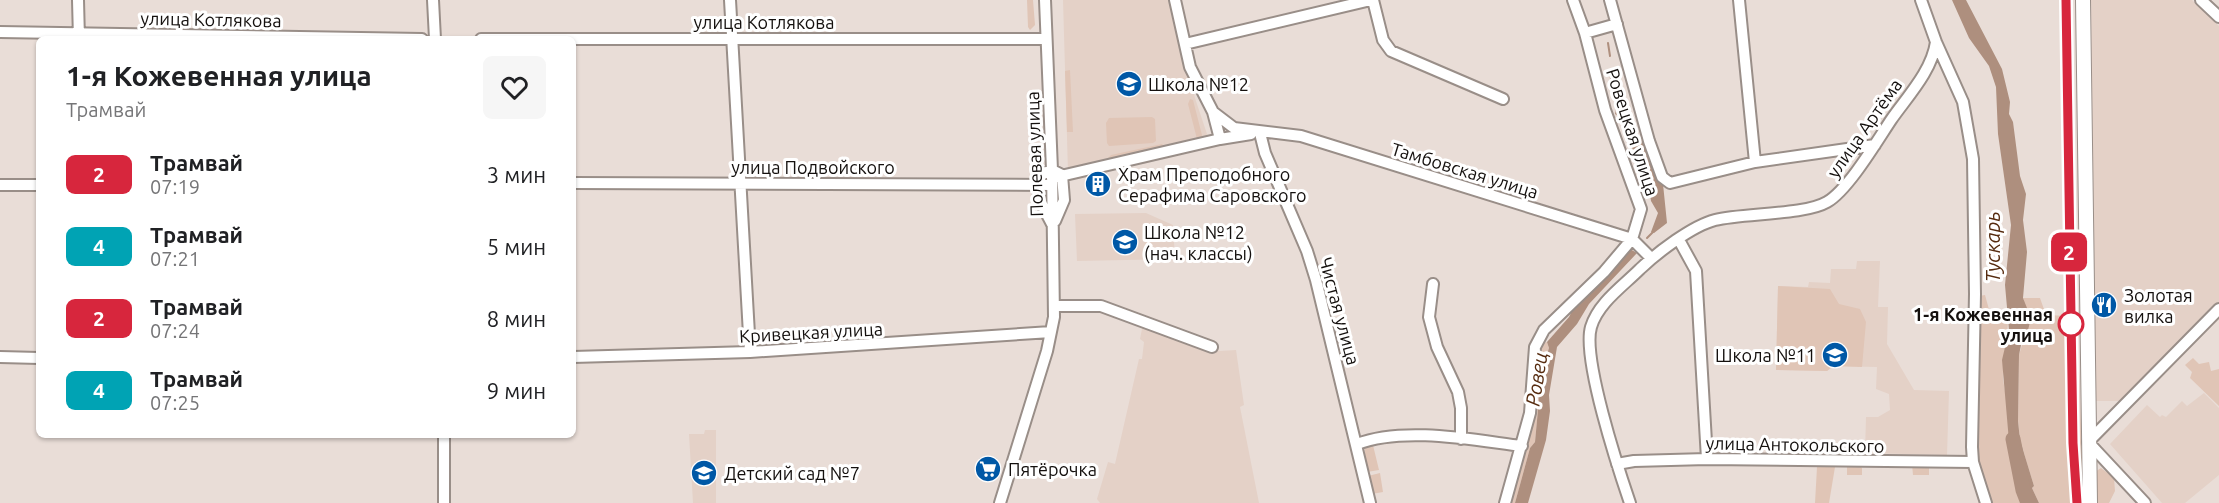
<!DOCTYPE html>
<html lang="ru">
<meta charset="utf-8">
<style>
:root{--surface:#fff;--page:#f6f6f6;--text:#202124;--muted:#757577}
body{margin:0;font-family:Ubuntu,sans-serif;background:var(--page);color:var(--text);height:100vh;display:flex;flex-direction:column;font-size:22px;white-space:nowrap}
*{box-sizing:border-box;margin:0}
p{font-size:20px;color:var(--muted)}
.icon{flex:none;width:33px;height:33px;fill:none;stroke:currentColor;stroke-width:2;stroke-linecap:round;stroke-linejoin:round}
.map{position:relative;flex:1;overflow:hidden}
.sheet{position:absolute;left:36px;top:36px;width:540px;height:402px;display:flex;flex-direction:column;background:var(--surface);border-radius:9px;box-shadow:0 2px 4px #0004}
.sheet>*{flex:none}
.badge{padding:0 12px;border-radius:9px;font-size:21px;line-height:39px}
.map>.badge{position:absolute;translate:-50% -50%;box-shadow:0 0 0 3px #fff}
.round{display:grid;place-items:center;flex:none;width:63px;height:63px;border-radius:9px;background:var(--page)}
.summary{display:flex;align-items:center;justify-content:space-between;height:102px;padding:0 30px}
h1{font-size:28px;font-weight:700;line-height:45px}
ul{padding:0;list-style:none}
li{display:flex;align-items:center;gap:18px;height:72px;padding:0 30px}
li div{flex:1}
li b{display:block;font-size:22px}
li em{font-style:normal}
li .badge{min-width:66px;font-weight:700;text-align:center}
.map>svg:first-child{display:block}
.built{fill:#e4d1c7}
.green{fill:#e0c5b6}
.water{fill:#ae8f7e}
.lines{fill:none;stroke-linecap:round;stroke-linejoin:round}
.stream{stroke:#ae8f7e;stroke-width:2}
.river{stroke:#ae8f7e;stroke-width:15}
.minor-casing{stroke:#998e88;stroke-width:14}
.major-casing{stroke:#998e88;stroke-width:16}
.minor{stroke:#fff;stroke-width:10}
.major{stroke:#fff;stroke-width:14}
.tram{stroke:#877f7b;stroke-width:1.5}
.line-casing{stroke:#fff;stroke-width:14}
.line{stroke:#d7263d;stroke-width:9}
.stop-dot{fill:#fff;stroke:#d7263d;stroke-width:3}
.labels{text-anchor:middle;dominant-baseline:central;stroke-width:6;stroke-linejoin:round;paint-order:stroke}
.street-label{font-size:18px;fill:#14100e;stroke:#fff}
.poi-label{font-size:18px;fill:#14100e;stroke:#fff;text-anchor:start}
.stop-label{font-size:18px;font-weight:bold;fill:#14100e;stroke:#fff;text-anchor:end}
.water-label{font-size:20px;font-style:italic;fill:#562b0f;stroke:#fff}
</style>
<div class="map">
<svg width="2219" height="503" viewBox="0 0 2219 503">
<rect width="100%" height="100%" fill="#e9ddd7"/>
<path class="built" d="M1063,0H1173L1195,98L1208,137L1068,172Z
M2091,0H2192L2219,26V305L2127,401H2096Z
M1146,213L1173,225L1175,259L1077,261L1075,214Z
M1857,261H1880L1878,307H1888L1887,344L1914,390L1949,391L1947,455L1865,453L1866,417H1878L1890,410L1889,394L1876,389L1877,367L1834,366L1827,371L1776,370L1778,286L1808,287L1809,282L1830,283L1831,269H1856Z
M1143,324L1220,351L1236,350L1244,405L1240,407L1259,503H1100L1097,499L1108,462L1115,464L1139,359H1142L1144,342L1140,339Z
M2204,393L2219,408V475L2185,503H2162L2110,444L2147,405L2160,417L2162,415L2166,417L2182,401L2187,406Z
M705,430H716V503H693L689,434H704Z"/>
<path class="green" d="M1027,0H1033L1035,25L1030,30L1028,27Z
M1070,70L1073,132H1067L1065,71Z
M1190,99L1193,100L1203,139H1197L1188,104Z
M1152,117L1155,119L1156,141L1153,143L1109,146L1107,143L1106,123L1109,118Z
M1162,144L1166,148L1115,160L1108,158L1111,155Z
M1778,286L1830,289L1839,304L1860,309L1866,322L1862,367L1833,366L1827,371L1776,370Z
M1985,295L1990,313L2001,316L2008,312C2009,335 2002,356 2003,379L2023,503H1992L1977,456L1979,296Z
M2023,298H2040L2046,315L2068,316L2069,372H2079L2084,503H2039L2032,488L2034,486L2020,440L2018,420L2019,355L2023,342L2026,311Z
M1547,342L1549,348L1543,367L1544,375L1540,388L1535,442L1530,448L1515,503H1507L1540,344Z
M2193,358L2199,364L2209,362L2211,371L2219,369V406L2190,378L2192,372L2185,365Z
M1372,441L1379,470L1367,472L1364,446Z
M1912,464H1929V475H1913Z
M1847,465H1859L1862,468V475H1847Z
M1817,467H1835L1829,503H1815Z
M2101,468L2114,478L2115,491L2109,503H2097L2095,472Z
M1380,473L1383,492L1372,494L1368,476Z"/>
<path class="water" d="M1952,0H1966L2002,69L2010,102L2009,114L2013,122L2020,176L2026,194L2023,220L2027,252L2023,298L2031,318L2028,330H2024L2019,355L2018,421L2020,440L2034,486L2032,488L2039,503H2023C2014,487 2020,474 2017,458L2010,453L2002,360L2009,330L2005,285L2011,225L1998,134L1996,87L1989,66L1969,38Z
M1612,71L1621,76L1619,88L1623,98L1620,100L1613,96L1609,73Z
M1622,108L1628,115L1632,129L1644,142L1663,184L1667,223L1654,233L1651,232L1658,213L1651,201L1645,162L1631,147L1623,119L1615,114L1616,110Z
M1630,249L1637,253L1589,304L1577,324L1557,347L1549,395L1550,411L1546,440L1528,503H1515L1530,448L1535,442L1540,388L1544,375L1543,367L1549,348L1547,342L1569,317L1574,307Z"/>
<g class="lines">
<path class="stream" d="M1608,43L1610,56
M1619,99L1623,111
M1647,238L1654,231"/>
<path class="river" d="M2013,439L2023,490L2028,503"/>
<g class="minor-casing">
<path id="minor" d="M78,0L79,39
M433,0L435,39
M730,0L750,352
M1175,0L1190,67L1213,112L1220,139
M1373,0L1383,40L1391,51L1503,99
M1610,0L1649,141L1662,177L1670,183L1755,162L1875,145
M1739,0L1755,162
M1921,0L1936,42L1963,102L1973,159L1975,294L1972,447L1973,462L1986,503
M2201,0L2219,17
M0,32L422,39
M1585,33L1617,24
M481,39H1046
M1185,44L1371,0
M1213,112L1234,128L1301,136L1632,239L1651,258
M1260,133L1265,153L1307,251L1316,280L1370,503
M1052,178L1220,139L1251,134
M573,183L1052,185
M0,185H39
M1052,224C1044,208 1032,192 1042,174L1052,170L1062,175L1064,200L1055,221
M1679,240L1696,271L1707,459
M1433,284L1429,317L1437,347L1458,392L1461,408V439
M1055,306H1101L1212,347
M0,357L39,358
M573,357L750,352L1051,332
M444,435V503
M1357,444C1404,426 1473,440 1522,446
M1617,464L1634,461L1707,459L1973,462
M1000,503L1047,351L1054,317L1052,170L1045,0
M1505,503L1530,413L1535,347L1544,330L1604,272L1632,239L1641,209L1605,110L1585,33L1573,0
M1630,503C1618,468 1582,358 1591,327C1598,303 1623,286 1640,269C1658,252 1692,226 1715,220C1743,213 1805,215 1827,202C1848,190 1877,141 1891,120C1907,97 1932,71 1936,42
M2145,503L2088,442L2219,309"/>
</g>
<g class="major-casing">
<path id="major" d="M2083,0L2090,503"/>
</g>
<use href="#minor" class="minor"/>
<use href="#major" class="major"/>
<path class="tram" d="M2066,0L2073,443L2077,503"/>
</g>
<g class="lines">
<g class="line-casing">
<path id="line" d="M2066,0L2073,443L2077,503"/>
</g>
<use href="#line" class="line"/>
</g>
<defs>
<g id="school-disc" transform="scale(1.35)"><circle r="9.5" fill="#0058a6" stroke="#fff"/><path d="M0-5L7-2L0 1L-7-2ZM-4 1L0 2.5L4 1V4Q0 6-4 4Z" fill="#fff"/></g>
<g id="building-disc" transform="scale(1.35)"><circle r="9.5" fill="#0058a6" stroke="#fff"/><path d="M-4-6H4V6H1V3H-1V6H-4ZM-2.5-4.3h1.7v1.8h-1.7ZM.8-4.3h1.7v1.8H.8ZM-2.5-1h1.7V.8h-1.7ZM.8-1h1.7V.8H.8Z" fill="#fff"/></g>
<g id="restaurant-disc" transform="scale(1.35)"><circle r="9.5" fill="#0058a6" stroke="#fff"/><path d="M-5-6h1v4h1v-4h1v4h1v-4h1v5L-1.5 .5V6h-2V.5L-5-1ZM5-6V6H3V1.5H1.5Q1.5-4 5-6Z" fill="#fff"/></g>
<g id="supermarket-disc" transform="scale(1.35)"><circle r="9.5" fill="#0058a6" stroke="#fff"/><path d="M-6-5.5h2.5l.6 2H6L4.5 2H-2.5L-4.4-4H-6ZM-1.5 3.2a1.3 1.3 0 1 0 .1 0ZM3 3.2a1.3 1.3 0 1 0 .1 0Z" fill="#fff"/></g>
</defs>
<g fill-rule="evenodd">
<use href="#school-disc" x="1129" y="84"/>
<use href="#building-disc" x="1098" y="184"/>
<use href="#school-disc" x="1125" y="242"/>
<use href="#restaurant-disc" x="2104" y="305"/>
<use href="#school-disc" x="1835" y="355"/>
<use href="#supermarket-disc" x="988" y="469"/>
<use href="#school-disc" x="704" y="473"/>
</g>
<circle class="stop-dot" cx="2071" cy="324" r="12"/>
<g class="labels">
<g class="street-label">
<text transform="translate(211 19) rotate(1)">улица Котлякова</text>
<text x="764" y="22">улица Котлякова</text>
<text transform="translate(1864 128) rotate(-55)">улица Артёма</text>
<text transform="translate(1633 132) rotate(72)">Ровецкая улица</text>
<text transform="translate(1034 154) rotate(-92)">Полевая улица</text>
<text x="813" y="167">улица Подвойского</text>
<text transform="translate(1465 170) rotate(17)">Тамбовская улица</text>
<text transform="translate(1340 311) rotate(75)">Чистая улица</text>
<text transform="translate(811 332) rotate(-3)">Кривецкая улица</text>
<text transform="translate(1795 444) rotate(1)">улица Антокольского</text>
</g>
<g class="poi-label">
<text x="1148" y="84">Школа №12</text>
<text x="1118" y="174">Храм Преподобного<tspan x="1118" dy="21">Серафима Саровского</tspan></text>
<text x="1144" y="232">Школа №12<tspan x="1144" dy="21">(нач. классы)</tspan></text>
<text x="2124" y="295">Золотая<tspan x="2124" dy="21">вилка</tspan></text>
<text x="1816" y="355" text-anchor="end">Школа №11</text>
<text x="1008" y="469">Пятёрочка</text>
<text x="724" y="473">Детский сад №7</text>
</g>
<g class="stop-label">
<text x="2053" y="314">1-я Кожевенная<tspan x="2053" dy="21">улица</tspan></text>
</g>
<g class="water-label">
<text transform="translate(1992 247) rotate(-90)">Тускарь</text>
<text transform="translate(1536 379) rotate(-81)">Ровец</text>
</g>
</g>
</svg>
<b class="badge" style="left:2069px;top:252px;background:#d7263d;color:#fff">2</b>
<section class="sheet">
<div class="summary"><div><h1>1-я Кожевенная улица</h1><p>Трамвай</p></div><a class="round"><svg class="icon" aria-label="heart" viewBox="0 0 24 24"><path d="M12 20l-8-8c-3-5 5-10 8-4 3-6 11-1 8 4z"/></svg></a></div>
<ul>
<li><span class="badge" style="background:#d7263d;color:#fff">2</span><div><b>Трамвай</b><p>07:19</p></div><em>3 мин</em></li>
<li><span class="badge" style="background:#00a3b4;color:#fff">4</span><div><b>Трамвай</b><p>07:21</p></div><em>5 мин</em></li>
<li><span class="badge" style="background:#d7263d;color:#fff">2</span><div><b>Трамвай</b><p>07:24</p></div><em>8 мин</em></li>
<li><span class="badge" style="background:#00a3b4;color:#fff">4</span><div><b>Трамвай</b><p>07:25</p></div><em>9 мин</em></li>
</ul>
</section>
</div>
